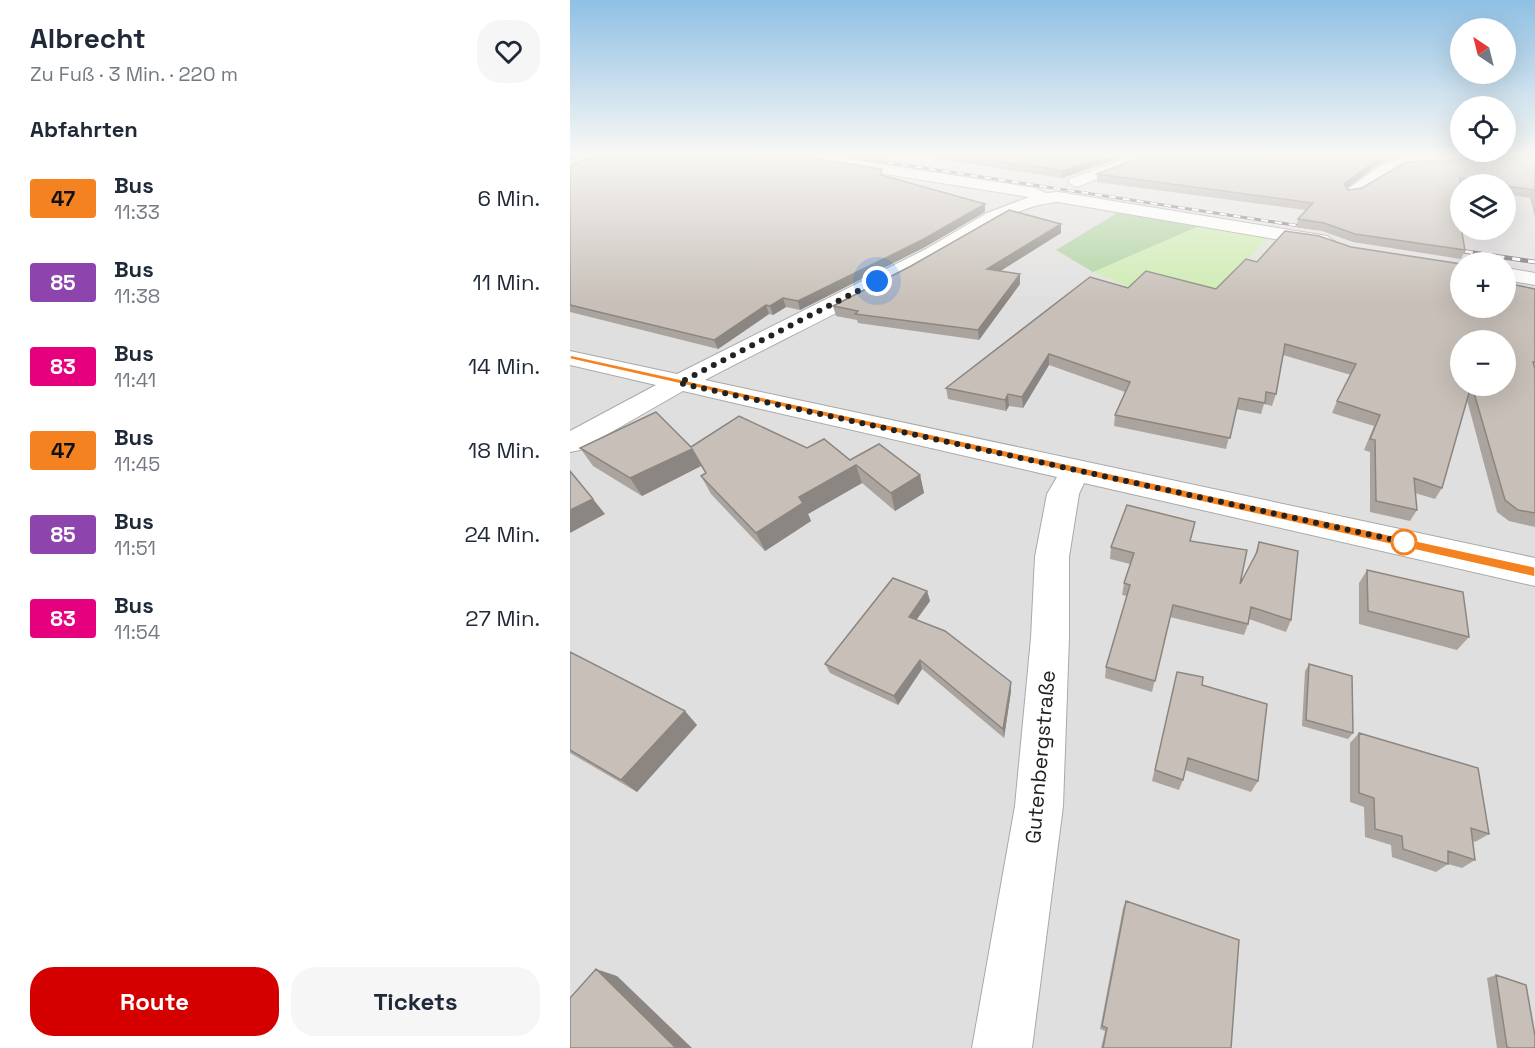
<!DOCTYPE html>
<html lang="de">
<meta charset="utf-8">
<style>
:root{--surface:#fff;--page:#f6f6f7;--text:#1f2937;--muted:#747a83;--accent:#d40000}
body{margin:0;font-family:"Space Grotesk",sans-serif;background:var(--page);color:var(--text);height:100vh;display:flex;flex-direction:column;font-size:22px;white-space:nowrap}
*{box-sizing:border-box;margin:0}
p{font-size:20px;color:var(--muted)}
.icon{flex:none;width:33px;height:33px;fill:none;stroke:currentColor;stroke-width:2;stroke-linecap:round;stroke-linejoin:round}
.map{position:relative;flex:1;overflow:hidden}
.panel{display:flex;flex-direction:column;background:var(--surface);width:570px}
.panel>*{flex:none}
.badge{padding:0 12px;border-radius:4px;font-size:21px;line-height:39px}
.needle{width:39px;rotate:325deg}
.tools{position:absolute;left:880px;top:18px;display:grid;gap:12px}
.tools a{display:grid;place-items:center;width:66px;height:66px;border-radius:50%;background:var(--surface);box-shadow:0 6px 24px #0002;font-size:30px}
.you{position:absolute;width:30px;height:30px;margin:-15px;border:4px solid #fff;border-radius:50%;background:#1a73e8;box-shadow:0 0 0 9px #1a73e833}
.map>.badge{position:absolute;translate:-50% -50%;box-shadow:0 0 0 3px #fff}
h2{padding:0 30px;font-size:22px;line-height:54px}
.round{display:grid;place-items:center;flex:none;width:63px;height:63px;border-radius:24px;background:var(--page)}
.headline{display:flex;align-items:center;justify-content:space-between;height:102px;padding:0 30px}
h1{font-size:28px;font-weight:700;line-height:45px}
.cta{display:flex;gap:12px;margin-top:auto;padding:12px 30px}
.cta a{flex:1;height:69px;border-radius:24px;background:var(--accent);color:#fff;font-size:24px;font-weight:700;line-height:69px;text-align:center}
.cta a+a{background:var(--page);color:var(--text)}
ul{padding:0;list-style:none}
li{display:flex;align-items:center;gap:18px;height:84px;padding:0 30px}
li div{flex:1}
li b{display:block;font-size:22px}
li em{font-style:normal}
li .badge{min-width:66px;font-weight:700;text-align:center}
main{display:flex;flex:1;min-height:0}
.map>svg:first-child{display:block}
.residential{fill:#e0dfdf;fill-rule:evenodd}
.industrial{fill:#ebdbe8}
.grass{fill:#cdebb0}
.forest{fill:#add19e}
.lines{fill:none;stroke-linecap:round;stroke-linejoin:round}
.minor-casing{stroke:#a9a9a9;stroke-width:2}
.minor{fill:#fff;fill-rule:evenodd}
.rail-far1-casing{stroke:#707070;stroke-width:3}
.rail-casing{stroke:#707070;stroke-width:4.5}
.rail-far1{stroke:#fff;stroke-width:2;stroke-dasharray:7;stroke-linecap:butt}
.rail{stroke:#fff;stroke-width:3;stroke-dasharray:8;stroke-linecap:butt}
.wall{fill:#aba49e;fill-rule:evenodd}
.shaded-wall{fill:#8b8681}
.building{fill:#c7bfb8;stroke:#8b8681;stroke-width:1.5}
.line{fill:#f58220;stroke:#fff;stroke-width:1.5}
.walk{stroke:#222;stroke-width:6;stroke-dasharray:0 10.8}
.stop-dot{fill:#fff;stroke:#f58220;stroke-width:3}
.labels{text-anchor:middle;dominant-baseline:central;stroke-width:4.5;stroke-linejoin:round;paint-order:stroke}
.near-street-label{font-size:21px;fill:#222;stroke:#fff}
</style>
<main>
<section class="panel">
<div class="headline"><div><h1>Albrecht</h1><p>Zu Fuß · 3 Min. · 220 m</p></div><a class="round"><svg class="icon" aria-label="heart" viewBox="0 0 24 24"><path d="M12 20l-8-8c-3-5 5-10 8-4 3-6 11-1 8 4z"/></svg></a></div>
<h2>Abfahrten</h2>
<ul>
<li><span class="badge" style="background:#f58220;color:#111">47</span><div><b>Bus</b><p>11:33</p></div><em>6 Min.</em></li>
<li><span class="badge" style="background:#8e44ad;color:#fff">85</span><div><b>Bus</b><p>11:38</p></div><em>11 Min.</em></li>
<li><span class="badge" style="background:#e6007e;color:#fff">83</span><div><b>Bus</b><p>11:41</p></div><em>14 Min.</em></li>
<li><span class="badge" style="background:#f58220;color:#111">47</span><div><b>Bus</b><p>11:45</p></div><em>18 Min.</em></li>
<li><span class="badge" style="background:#8e44ad;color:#fff">85</span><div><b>Bus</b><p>11:51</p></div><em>24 Min.</em></li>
<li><span class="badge" style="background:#e6007e;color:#fff">83</span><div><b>Bus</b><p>11:54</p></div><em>27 Min.</em></li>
</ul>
<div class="cta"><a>Route</a><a>Tickets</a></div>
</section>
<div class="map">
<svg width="965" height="1048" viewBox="0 0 965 1048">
<rect width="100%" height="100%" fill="#f2efe9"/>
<path class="residential" d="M0,156H260L965,266V1048H0ZM891,262H936V308H891ZM891,340H936V386H891Z
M295,156H965V258L499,188ZM891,184H936V230H891Z"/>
<path class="industrial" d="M260,156H295L490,186L479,190Z
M499,188L965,258V266L489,192Z"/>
<path class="grass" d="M636,223L703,234L624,314L523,272Z"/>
<path class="forest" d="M552,210L636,223L523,272L486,250Z"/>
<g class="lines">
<g class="minor-casing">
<path id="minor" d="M221,156H258L465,188L476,193L488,192L757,236L766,242L757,248L488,202C442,206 408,235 370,257C294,301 213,339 135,380L965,558V586L514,483L509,494L499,557V638L493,806L462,1048H402L445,806L461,638L465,557L477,494L487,477L113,391L10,450L0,452V431L86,385L0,365V351L107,374L356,249L417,213L459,197L228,160Z
M563,156H584L512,185L506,187L498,182L500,179Z
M877,156H965V160L833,167C816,173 792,199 776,195L774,192L811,165L832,158Z
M936,268L965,273V285L936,280Z"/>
</g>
<use href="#minor" class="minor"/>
<g class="rail-far1-casing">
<path id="rail-far1" d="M276,156L743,228"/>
</g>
<g class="rail-casing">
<path id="rail" d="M879,249L965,262"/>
</g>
<use href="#rail-far1" class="rail-far1"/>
<use href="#rail" class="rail"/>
</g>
<path class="wall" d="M274,156H318L316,163Z
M351,156H556L492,178Z
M965,156V217L960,198L936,194V184H891V186H890V221L895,250L891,259L783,242L752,231L726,227L728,219L736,210L527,182V174L810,163L777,188L778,190Z
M0,166L313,176L415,212L355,247L230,310L216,307L203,315L199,314L148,349L0,312Z
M491,233L429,271L450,284L409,340L288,323L287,320L266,316L263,306Z
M558,288L646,289L891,308L965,289V527L939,521L927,512L897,400L872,488L865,499L845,493L847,510L840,521L800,512V452L794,450L804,426L762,413L767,401L781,375L713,355L706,394L702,406L694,404L691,414L666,409L656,449L544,426L545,415L555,392L479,365L453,408L439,406L436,411L378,399L376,388ZM936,340V386H891Z
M121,447L237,448L280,460L350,475L354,493L325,511L292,483L238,514L241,521L195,551L141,494L131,476L136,473L131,466L72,496L23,466L10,448Z
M620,541L670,584L684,558L689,542L721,620L716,632L679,619L678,624L674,635L600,617L582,692L535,678L536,667L557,596L552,595L554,583L560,564L540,559L541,547Z
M797,570L899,637L887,650L789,624V583Z
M357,591L360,601L346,620L441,682V691L434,738L352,669L328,705L260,673L255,664Z
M0,652L127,725L67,792L0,753Z
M739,664L783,733L778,739L732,726L735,671Z
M607,672L632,685L688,781L681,792L615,770L613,780L609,790L582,781Z
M789,733L919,834L905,842L903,841L905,860L892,868L878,864L866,872L822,857L821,845L795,837L794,807L780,802V743Z
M556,901L661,1048H531L535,1031L530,1029L553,908Z
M926,975L965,1048H927L917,978Z"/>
<path class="shaded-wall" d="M0,156H11L0,161Z
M535,156H556L492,178V171Z
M812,156H831L810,163L772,192L774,184Z
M415,204V212L355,247L230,310L228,301Z
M491,224V233L418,279L417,269Z
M450,274V284L409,340L408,330Z
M213,298L216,307L203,315L200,306Z
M196,305L199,314L148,349L144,340Z
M479,354V365L453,408L452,397Z
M438,394L439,406L436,411L435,400Z
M122,449L131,466L72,496L60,478Z
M286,465L292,483L238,514L241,521L195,551L186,533L229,497Z
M350,475L354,493L325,511L321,493Z
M23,499L35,514L0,533V510Z
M357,591L360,601L342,626L339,617Z
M350,660L352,669L328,705L324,696Z
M441,682V691L434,738L433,729Z
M115,711L127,725L67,792L51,780Z
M26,969L47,976L122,1048H106Z"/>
<path class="building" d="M23,156H232L312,169L311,175L415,204L354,239L228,301L213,298L200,306L196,305L144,340L0,305V166Z
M396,156H535L492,171Z
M573,156H812L774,184L778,190L792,188L836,162L965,156V192L964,190L936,186V184H930L890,178L891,216H889L895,250L785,234L754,223L728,219L743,203L527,174Z
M439,210L491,224L417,269L450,274L408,330L285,314L288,311L263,306L341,266Z
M715,231L749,236L781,247L891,264V308H936V283L965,289V362H963L965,369V513L948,510L935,500L902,386H936V340H891V386H901L872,488L844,478L847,510L806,501L805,440L800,439L810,415L767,401L786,364L715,344L706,394L696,392L695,403L669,398L660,438L545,415L560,382L479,354L452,397L438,394L435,400L376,388L520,277L558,288L576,271L646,289L676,259L687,262Z
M86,412L121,447L169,416L237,448L254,439L280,460L309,444L350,475L321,493L286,465L229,497L233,503L186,533L131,476L136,473L122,449L60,478L10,448Z
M0,471L23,499L0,510Z
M557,505L625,522L620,541L677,550L670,584L687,552L689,542L728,551L721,620L681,607L678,624L603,605L585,681L536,667L560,585L554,583L564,553L541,547Z
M797,570L893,592L899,637L798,611Z
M323,578L357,591L339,617L375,631L441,682L433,729L350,660L324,696L255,664Z
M0,652L115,711L51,780L0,750Z
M739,664L782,676L783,733L736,720Z
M607,672L633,677L632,685L697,704L688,781L618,758L613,780L585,770Z
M789,733L908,768L919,834L901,828L905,860L878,851V864L833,849L832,836L805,829L804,798L789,793Z
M556,901L669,940L661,1048H533L537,1028L532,1026Z
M26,969L106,1048H0V998Z
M926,975L956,985L965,1036V1048H940L937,1047Z"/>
<linearGradient id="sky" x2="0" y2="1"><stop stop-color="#8fc0e4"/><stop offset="0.51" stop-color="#f9f8f5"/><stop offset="1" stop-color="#f9f8f5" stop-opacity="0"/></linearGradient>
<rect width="965" height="303" fill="url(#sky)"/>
<path class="line" d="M0,355L965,567V577L0,359Z"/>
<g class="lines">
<path class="walk" d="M307,281L109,383L834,542"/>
</g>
<circle class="stop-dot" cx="834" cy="542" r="12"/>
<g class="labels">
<g class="near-street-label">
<text transform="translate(470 757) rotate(-85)">Gutenbergstraße</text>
</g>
</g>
</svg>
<div class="tools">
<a><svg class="needle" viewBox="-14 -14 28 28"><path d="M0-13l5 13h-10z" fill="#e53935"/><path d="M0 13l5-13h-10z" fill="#747a83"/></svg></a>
<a><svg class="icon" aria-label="locate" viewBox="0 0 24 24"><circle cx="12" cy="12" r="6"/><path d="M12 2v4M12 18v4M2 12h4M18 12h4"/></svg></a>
<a><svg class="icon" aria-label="layers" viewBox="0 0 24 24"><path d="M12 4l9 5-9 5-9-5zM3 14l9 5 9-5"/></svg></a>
<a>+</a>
<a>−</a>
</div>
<div class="you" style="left:307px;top:281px"></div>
</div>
</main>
